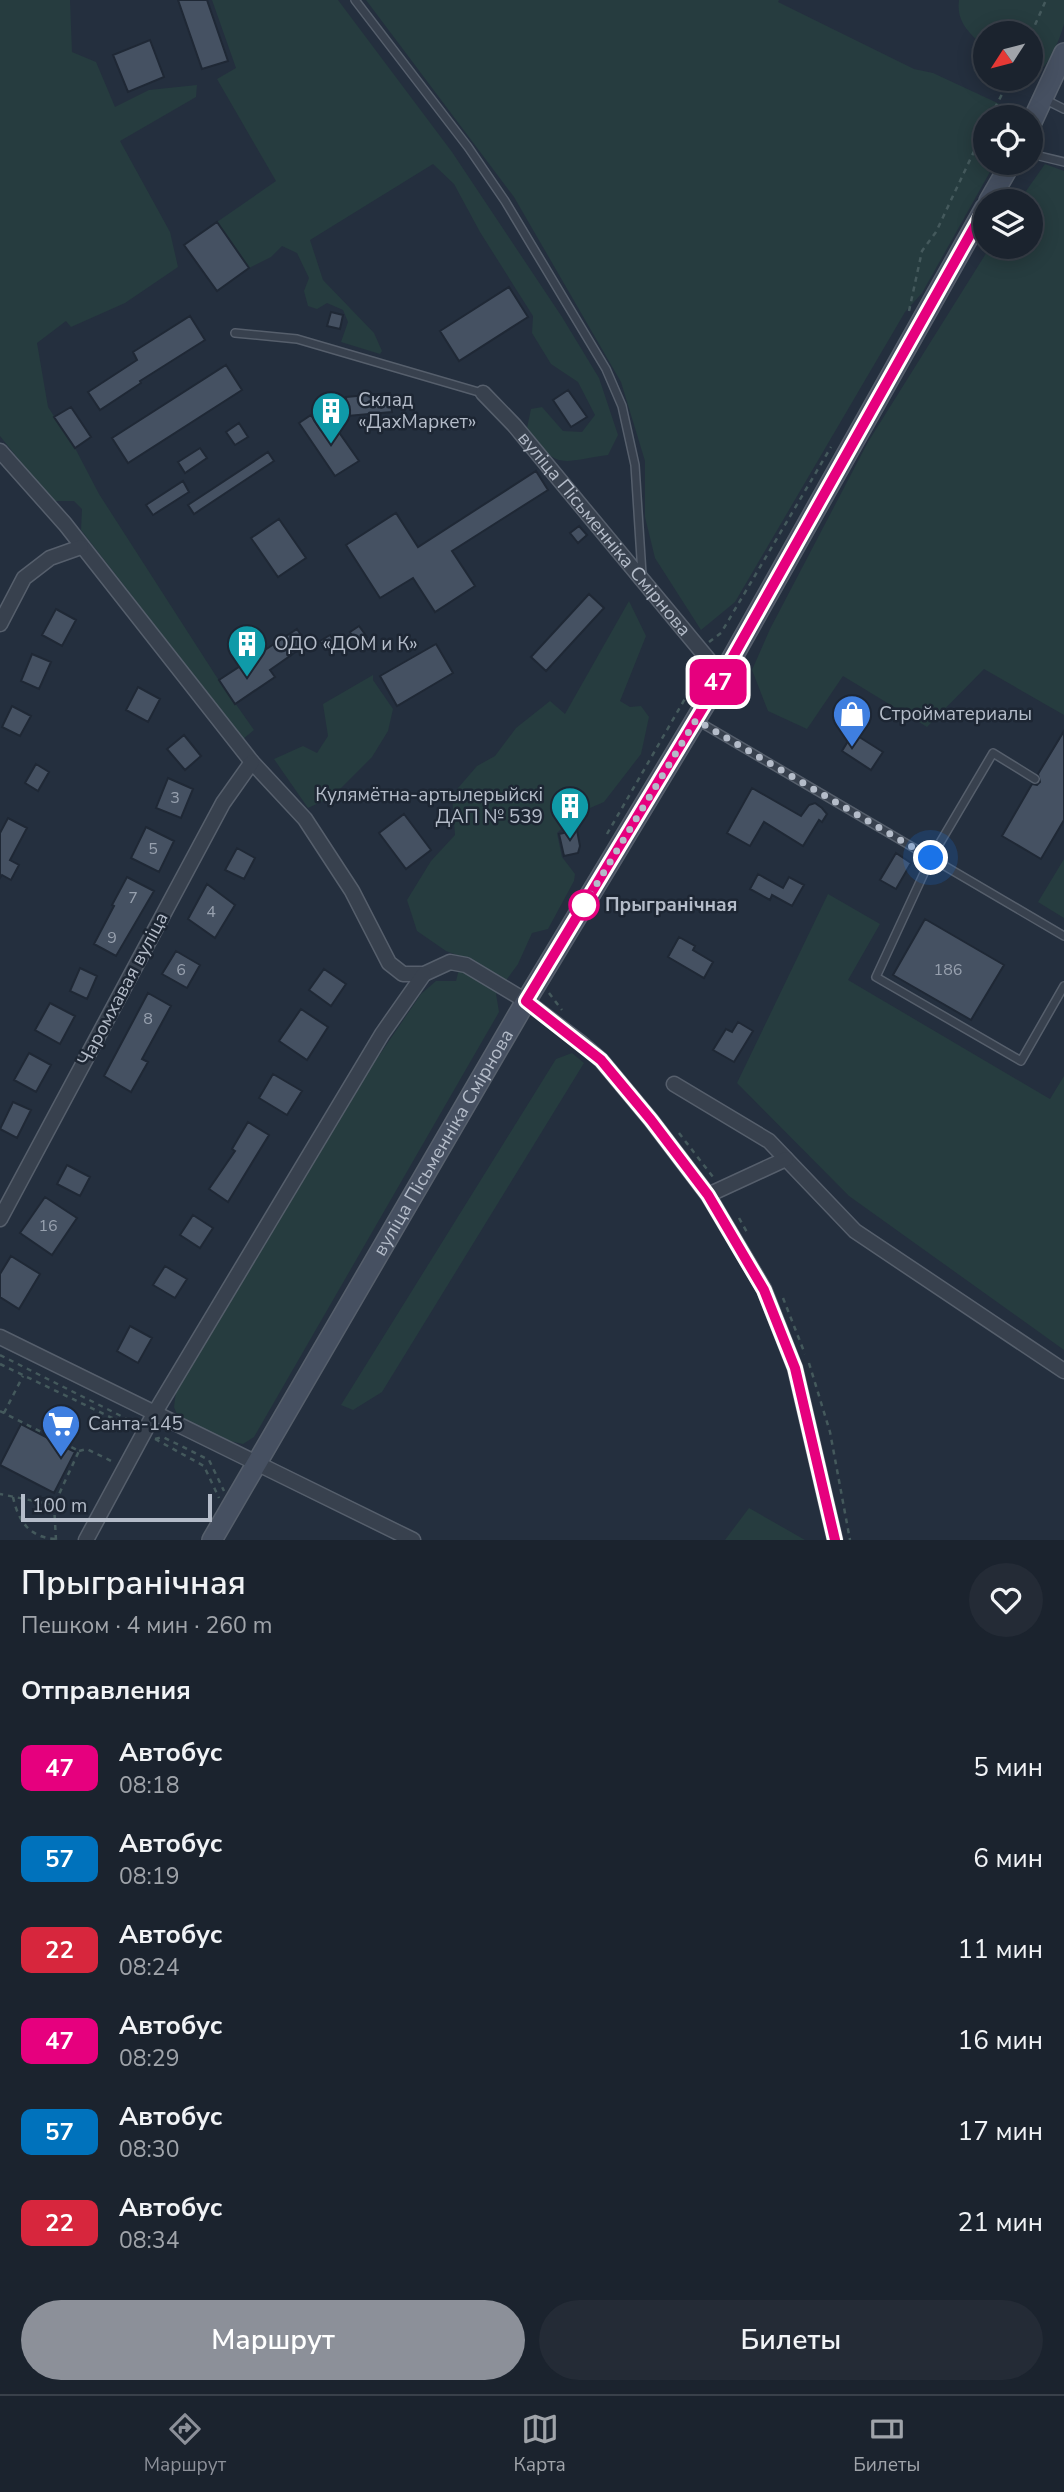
<!DOCTYPE html>
<html lang="ru">
<meta charset="utf-8">
<style>
:root{--surface:#1b232e;--page:#242b36;--text:#f1f3f6;--muted:#a0a4aa;--line:#39404a;--accent:#8c9099}
body{margin:0;font-family:"Nunito Sans",sans-serif;background:var(--page);color:var(--text);height:100vh;display:flex;flex-direction:column;font-size:26px;white-space:nowrap}
*{box-sizing:border-box;margin:0}
p{font-size:23px;color:var(--muted)}
.icon{flex:none;width:38px;height:38px;fill:none;stroke:currentColor;stroke-width:2;stroke-linecap:round;stroke-linejoin:round}
.map{position:relative;height:1540px;overflow:hidden}
.drawer{display:flex;flex-direction:column;background:var(--surface);flex:1}
.drawer>*{flex:none}
.badge{padding:0 14px;border-radius:10px;font-size:24px;line-height:46px}
.needle{width:46px;rotate:234deg}
.buttons{position:absolute;left:973px;top:21px;display:grid;gap:14px}
.buttons a{display:grid;place-items:center;width:70px;height:70px;border-radius:50%;background:var(--surface);box-shadow:0 4px 18px #0003,0 0 0 2px var(--line);font-size:35px}
.scale{position:absolute;left:21px;bottom:18px;width:191px;box-sizing:border-box;padding-left:7px;border:4px solid #b4bcc9;border-top:0;font-size:19px;line-height:24px;white-space:nowrap;color:#b4bcc9;-webkit-text-stroke:5px #1d2633;paint-order:stroke}
.you{position:absolute;width:35px;height:35px;margin:-18px;border:5px solid #fff;border-radius:50%;background:#1a73e8;box-shadow:0 0 0 10px #1a73e833}
.map>.badge{position:absolute;translate:-50% -50%;box-shadow:0 0 0 4px #fff}
h2{padding:0 21px;font-size:26px;line-height:63px}
.round{display:grid;place-items:center;flex:none;width:74px;height:74px;border-radius:37px;background:var(--page)}
.overview{display:flex;align-items:center;justify-content:space-between;height:119px;padding:0 21px}
h1{font-size:33px;font-weight:600;line-height:52px}
.primary-button{display:flex;gap:14px;margin-top:auto;padding:14px 21px}
.primary-button a{flex:1;height:80px;border-radius:42px;background:var(--accent);color:#fff;font-size:28px;font-weight:600;line-height:80px;text-align:center}
.primary-button a+a{background:var(--page);color:var(--text)}
ul{padding:0;list-style:none}
li{display:flex;align-items:center;gap:21px;height:91px;padding:0 21px}
li div{flex:1}
li b{display:block;font-size:26px}
li em{font-style:normal}
li .badge{min-width:77px;font-weight:700;text-align:center}
.dock{display:flex;justify-content:space-around;align-items:center;height:98px;border-top:2px solid var(--line);background:var(--surface);font-size:19px;color:var(--muted)}
.dock a{display:grid;justify-items:center;gap:4px}
.dock .selected{color:var(--accent)}
.map>svg:first-child{display:block}
.green{fill:#263c3f}
.building{fill:#455162;stroke:#1f2835;stroke-width:2}
.lines{fill:none;stroke-linecap:round;stroke-linejoin:round}
.lane-casing{stroke:#565f6c;stroke-width:10}
.street-casing{stroke:#565f6c;stroke-width:17}
.secondary-casing{stroke:#565f6c;stroke-width:22}
.path{stroke:#44595c;stroke-width:2.5;stroke-dasharray:5 5;stroke-linecap:butt}
.lane{stroke:#38414e;stroke-width:7}
.street{stroke:#38414e;stroke-width:14}
.secondary{stroke:#465061;stroke-width:19}
.line-casing{stroke:#fff;stroke-width:16}
.line{stroke:#e6007e;stroke-width:10}
.walk{stroke:#b4bcc9;stroke-width:7;stroke-dasharray:0 12.6}
.stop-dot{fill:#fff;stroke:#e6007e;stroke-width:3.5}
.labels{text-anchor:middle;dominant-baseline:central;stroke-width:5;stroke-linejoin:round;paint-order:stroke}
.number-label{font-size:16px;fill:#98a1af}
.poi-label{font-size:19px;fill:#b4bcc9;stroke:#1d2633;text-anchor:start}
.street-label{font-size:19px;fill:#b4bcc9;stroke:#1d2633}
.stop-label{font-size:19px;font-weight:bold;fill:#b4bcc9;stroke:#1d2633;text-anchor:start}
</style>
<div class="map">
<svg width="1064" height="1540" viewBox="0 0 1064 1540">
<rect width="100%" height="100%" fill="#242f3e"/>
<path class="green" d="M0,0H70L72,52L96,62L115,107L149,90L197,85L196,97L120,141L170,232L178,267L125,303L71,327L66,321L37,343L48,407L75,448L99,494L216,676L254,730L243,739L81,530L82,509L74,501H52L0,436Z
M212,0H338L452,152L562,317L599,378L618,435L608,455C559,462 557,471 527,428L531,409L542,407L563,431L582,432L595,415L578,382L551,364L532,333L533,316L480,232L454,184L433,164L310,240L323,280L374,333L382,351L380,354L341,342L348,322L343,310L327,303L317,309L308,306L304,291L309,278L297,253L282,246L271,257L249,268L217,222L276,181L217,79L236,68Z
M366,0H779L778,2L914,69L933,73L1004,106L1010,117H985V163H995L922,293L905,312L735,602L701,630L655,558L645,517V461L621,382L514,197Z
M959,0H1064C1064,7 1064,16 1064,24C1060,39 1047,72 1031,76V33H985V48C970,33 956,23 959,0Z
M1045,164L1064,171V715L984,669L927,727L843,676L807,729L768,711L752,670L770,629L868,442L990,247H1031V201H1019Z
M629,601L646,636L620,701L630,707L641,706L649,717L641,754L604,802L576,814L557,833L562,857L575,874L574,881L548,929L532,933L518,964L496,994L499,1012L254,1437L243,1444L229,1441L178,1417L174,1407L176,1391L376,1060L421,994L436,981H456L462,957L446,951L417,931L407,900L431,861L455,835L452,795L477,766L495,756L516,728L550,701L565,714Z
M373,675V680L393,709L388,731L372,757L333,796L308,808L274,759L303,746L317,753L328,736L323,704Z
M1064,859V918L1038,902Z
M828,894L880,924L848,980L1050,1099L1064,1076V1350L849,1196L737,1083Z
M572,1053L584,1063L382,1392L353,1410L341,1405L556,1059Z
M749,1508L805,1540H725Z"/>
<path class="building" d="M178,0H207L228,61L202,69Z
M150,40L164,77L128,92L113,55Z
M217,222L249,268L217,291L184,245Z
M509,287L528,317L459,361L440,331Z
M331,312L343,315L340,329L327,326Z
M190,316L205,340L140,381L141,383L100,410L88,392L137,360L133,352Z
M226,365L242,390L128,463L112,438Z
M568,390L587,417L571,427L553,400Z
M390,393L392,412L347,416L346,397Z
M71,407L91,437L75,448L54,417Z
M311,415L320,429L331,421L359,461L335,476L299,423Z
M239,423L248,437L235,445L226,432Z
M200,448L207,458L185,473L178,462Z
M268,452L274,461L194,514L188,505Z
M536,471L548,490L452,551L475,586L435,612L413,578L380,598L346,545L396,513L418,547Z
M183,481L189,492L153,515L146,505Z
M279,519L306,558L278,577L251,538Z
M579,526L587,535L578,543L570,533Z
M589,594L604,608L546,671L531,657Z
M56,609L76,620L62,646L42,635Z
M359,626L367,637L357,644L350,632Z
M297,629L307,644L270,670L275,677L235,704L219,680Z
M330,635L336,644L326,650L320,641Z
M436,644L453,673L397,706L380,676Z
M32,654L51,662L39,689L21,681Z
M138,687L160,699L148,722L126,710Z
M12,706L31,716L20,736L2,727Z
M1064,731V820L1041,859L1002,836L1032,784L1037,785L1040,782L1038,774Z
M853,733L883,752L871,770L842,751Z
M184,735L201,756L185,770L167,749Z
M36,764L49,772L38,791L25,783Z
M168,778L193,789L181,818L156,808Z
M752,788L801,816L809,805L815,803L822,808L827,814L822,822L819,820L803,846L764,822L750,846L727,833Z
M404,814L431,850L406,869L379,833Z
M8,818L27,828L10,860L19,865L11,880L2,875L0,878V833Z
M146,827L174,841L159,872L131,858Z
M577,830L580,846L578,853L564,856L559,834Z
M237,848L255,858L244,879L225,870Z
M896,853L911,863L896,889L880,880Z
M758,874L783,888L789,877L804,885L792,906L772,895L770,900L750,889Z
M127,877L154,891L116,956L94,944L114,906L112,905Z
M207,884L235,905L215,938L188,919Z
M925,919L1004,965L971,1020L893,975Z
M679,937L695,946L693,950L713,962L704,978L668,957Z
M176,951L200,965L187,988L162,974Z
M80,968L97,976L87,999L70,991Z
M324,969L346,984L331,1006L309,990Z
M148,993L171,1006L142,1059L148,1062L131,1092L104,1076Z
M50,1003L75,1016L60,1044L35,1030Z
M301,1009L328,1027L307,1060L279,1041Z
M738,1022L753,1031L734,1062L713,1050L726,1029L732,1032Z
M29,1053L51,1065L36,1092L14,1080Z
M273,1074L302,1091L287,1115L259,1098Z
M13,1102L31,1110L17,1138L0,1129Z
M248,1122L269,1135L228,1202L209,1189L235,1151L232,1149Z
M67,1165L90,1177L80,1196L57,1184Z
M45,1197L77,1218L52,1255L20,1233Z
M193,1215L213,1228L200,1248L180,1235Z
M11,1256L40,1274L19,1309L0,1297V1274Z
M165,1266L187,1279L175,1298L153,1285Z
M130,1326L152,1338L138,1363L117,1351Z
M21,1424L75,1452L54,1493L0,1465Z"/>
<g class="lines">
<g class="lane-casing">
<path id="lane" d="M355,0L468,147L505,201L606,369L622,406L635,465L642,574
M1044,99L1064,109
M1031,154L1064,162
M235,333L297,339L482,393
M696,720L1064,936
M1035,779L993,753L931,858L876,977L1021,1061L1064,986"/>
</g>
<g class="street-casing">
<g id="street">
<path id="s1" d="M483,393L514,425L722,676"/>
<path d="M0,451L65,524L252,762L305,819L352,891L389,963L403,974H424L450,962L466,965L526,1001L580,1042L601,1060L651,1120L708,1195L764,1289L795,1368L835,1540"/>
<path d="M0,624L24,578L50,558L81,547"/>
<path d="M674,1084L769,1141L855,1231L1064,1371"/>
<path d="M708,1195L786,1159"/>
<path d="M0,1219L223,803L252,762"/>
<path d="M0,1337L413,1540"/>
<path d="M86,1540L154,1414L382,1034L424,974"/>
</g>
</g>
<g class="secondary-casing">
<g id="secondary">
<path d="M1031,124L1064,53"/>
<path d="M989,201L1011,163"/>
<path id="s2" d="M212,1540L526,1001L722,676L985,208"/>
</g>
</g>
<path class="path" d="M1031,34L1046,0
M990,117L1010,79
M909,311L922,251L936,232L985,128
M709,642L721,633L831,447
M607,834L690,690L694,660
M549,993L562,1010
M679,1133L713,1177
M739,1218L748,1234
M783,1298L805,1354
M0,1355L129,1420L131,1426
M809,1363L830,1432L850,1540
M0,1364L133,1428
M0,1411L79,1451L54,1505L0,1494
M4,1413L23,1376
M155,1439L204,1466L219,1498
M155,1439L163,1437L209,1460L224,1491
M79,1451L87,1449L113,1462
M13,1497C18,1521 30,1538 56,1539
M54,1505L56,1540"/>
<use href="#lane" class="lane"/>
<use href="#street" class="street"/>
<use href="#secondary" class="secondary"/>
</g>
<g class="lines">
<g class="line-casing">
<path id="line" d="M835,1540L795,1368L764,1290L708,1195L651,1120L601,1060L526,1001L722,676L985,208"/>
</g>
<use href="#line" class="line"/>
<path class="walk" d="M584,905L696,720L931,858"/>
</g>
<defs>
<g id="building-pin" transform="scale(2.0125)"><path d="M0 17L-7.5 6A9.5 9.5 0 1 1 7.5 6Z" fill="#0f9aa8" stroke="#1d2633"/><path d="M-4-6H4V6H1V3H-1V6H-4ZM-2.5-4.3h1.7v1.8h-1.7ZM.8-4.3h1.7v1.8H.8ZM-2.5-1h1.7V.8h-1.7ZM.8-1h1.7V.8H.8Z" fill="#fff"/></g>
<g id="shop-pin" transform="scale(2.0125)"><path d="M0 17L-7.5 6A9.5 9.5 0 1 1 7.5 6Z" fill="#3f7fe0" stroke="#1d2633"/><path d="M-5-2.5h2.3a2.7 3.5 0 0 1 5.4 0H5L5.5 6h-11ZM-1.5-2.5h3a1.5 2.3 0 0 0-3 0Z" fill="#fff"/></g>
<g id="supermarket-pin" transform="scale(2.0125)"><path d="M0 17L-7.5 6A9.5 9.5 0 1 1 7.5 6Z" fill="#3f7fe0" stroke="#1d2633"/><path d="M-6-5.5h2.5l.6 2H6L4.5 2H-2.5L-4.4-4H-6ZM-1.5 3.2a1.3 1.3 0 1 0 .1 0ZM3 3.2a1.3 1.3 0 1 0 .1 0Z" fill="#fff"/></g>
</defs>
<g fill-rule="evenodd">
<use href="#building-pin" x="331" y="411"/>
<use href="#building-pin" x="247" y="644"/>
<use href="#shop-pin" x="852" y="714"/>
<use href="#building-pin" x="570" y="806"/>
<use href="#supermarket-pin" x="61" y="1424"/>
</g>
<circle class="stop-dot" cx="584" cy="905" r="14"/>
<g class="labels">
<g class="number-label">
<text x="175" y="798">3</text>
<text x="153" y="849">5</text>
<text x="133" y="898">7</text>
<text x="211" y="912">4</text>
<text x="112" y="938">9</text>
<text x="181" y="970">6</text>
<text x="948" y="970">186</text>
<text x="148" y="1019">8</text>
<text x="48" y="1226">16</text>
</g>
<g class="poi-label">
<text x="358" y="400">Склад<tspan x="358" dy="22">«ДахМаркет»</tspan></text>
<text x="274" y="644">ОДО «ДОМ и К»</text>
<text x="879" y="714">Стройматериалы</text>
<text x="543" y="795" text-anchor="end">Кулямётна-артылерыйскі<tspan x="543" dy="22">ДАП № 539</tspan></text>
<text x="88" y="1424">Санта-145</text>
</g>
<g class="street-label">
<text stroke="none"><textPath href="#s1" startOffset="186">вуліца Пісьменніка Смірнова</textPath></text>
<text transform="translate(123 989) rotate(-62)">Чаромхавая вуліца</text>
<text stroke="none"><textPath href="#s2" startOffset="460">вуліца Пісьменніка Смірнова</textPath></text>
</g>
<g class="stop-label">
<text x="605" y="905">Прыгранічная</text>
</g>
</g>
</svg>
<div class="buttons">
<a><svg class="needle" viewBox="-14 -14 28 28"><path d="M0-13l5 13h-10z" fill="#e53935"/><path d="M0 13l5-13h-10z" fill="#a0a4aa"/></svg></a>
<a><svg class="icon" aria-label="locate" viewBox="0 0 24 24"><circle cx="12" cy="12" r="6"/><path d="M12 2v4M12 18v4M2 12h4M18 12h4"/></svg></a>
<a><svg class="icon" aria-label="layers" viewBox="0 0 24 24"><path d="M12 4l9 5-9 5-9-5zM3 14l9 5 9-5"/></svg></a>
</div>
<div class="scale">100 m</div>
<div class="you" style="left:931px;top:858px"></div>
<b class="badge" style="left:718px;top:682px;background:#e6007e;color:#fff">47</b>
</div>
<section class="drawer">
<div class="overview"><div><h1>Прыгранічная</h1><p>Пешком · 4 мин · 260 m</p></div><a class="round"><svg class="icon" aria-label="heart" viewBox="0 0 24 24"><path d="M12 20l-8-8c-3-5 5-10 8-4 3-6 11-1 8 4z"/></svg></a></div>
<h2>Отправления</h2>
<ul>
<li><span class="badge" style="background:#e6007e;color:#fff">47</span><div><b>Автобус</b><p>08:18</p></div><em>5 мин</em></li>
<li><span class="badge" style="background:#0072bc;color:#fff">57</span><div><b>Автобус</b><p>08:19</p></div><em>6 мин</em></li>
<li><span class="badge" style="background:#d7263d;color:#fff">22</span><div><b>Автобус</b><p>08:24</p></div><em>11 мин</em></li>
<li><span class="badge" style="background:#e6007e;color:#fff">47</span><div><b>Автобус</b><p>08:29</p></div><em>16 мин</em></li>
<li><span class="badge" style="background:#0072bc;color:#fff">57</span><div><b>Автобус</b><p>08:30</p></div><em>17 мин</em></li>
<li><span class="badge" style="background:#d7263d;color:#fff">22</span><div><b>Автобус</b><p>08:34</p></div><em>21 мин</em></li>
</ul>
<div class="primary-button"><a>Маршрут</a><a>Билеты</a></div>
</section>
<nav class="dock">
<a class="selected"><svg class="icon" aria-label="directions" viewBox="0 0 24 24"><path d="M12 3l9 9-9 9-9-9zM9 14v-3h6M13 9l2 2-2 2"/></svg>Маршрут</a>
<a><svg class="icon" aria-label="map" viewBox="0 0 24 24"><path d="M3 6l6-2 6 2 6-2v14l-6 2-6-2-6 2zM9 4v14M15 6v14"/></svg>Карта</a>
<a><svg class="icon" aria-label="tickets" viewBox="0 0 24 24"><path d="M3 7h18v10H3zM15 7v10"/></svg>Билеты</a>
</nav>
